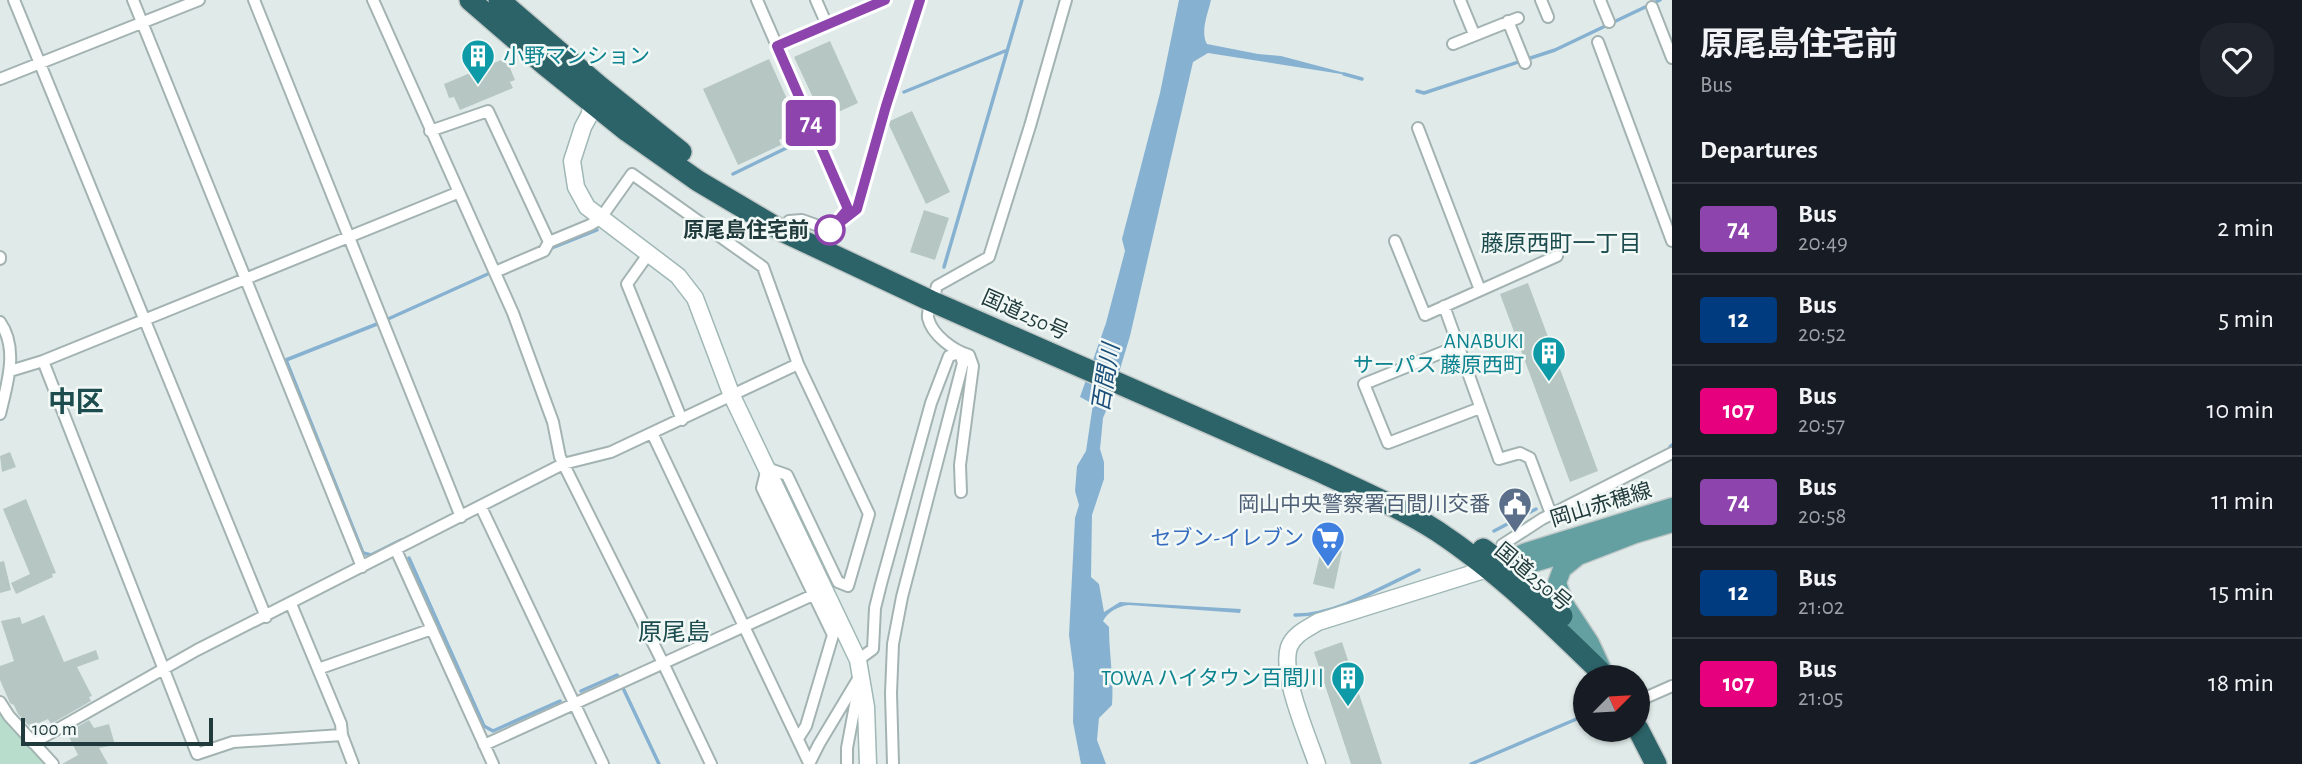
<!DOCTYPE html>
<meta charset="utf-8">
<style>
:root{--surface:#171b24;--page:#20242c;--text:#f1f3f6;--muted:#9ea1a6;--line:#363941}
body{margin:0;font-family:"Alegreya Sans","Noto Sans JP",sans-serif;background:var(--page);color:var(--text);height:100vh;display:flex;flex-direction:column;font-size:26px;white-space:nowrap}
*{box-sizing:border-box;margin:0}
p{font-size:23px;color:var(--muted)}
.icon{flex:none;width:38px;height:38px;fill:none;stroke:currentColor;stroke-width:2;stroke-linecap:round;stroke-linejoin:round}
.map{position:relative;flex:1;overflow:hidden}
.sheet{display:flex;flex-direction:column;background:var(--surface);width:630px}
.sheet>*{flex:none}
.badge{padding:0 14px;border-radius:5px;font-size:24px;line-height:46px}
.needle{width:46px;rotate:66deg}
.buttons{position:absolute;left:1573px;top:665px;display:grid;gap:14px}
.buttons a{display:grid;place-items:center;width:77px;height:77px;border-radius:50%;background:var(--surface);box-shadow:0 2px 5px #0004;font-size:35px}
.scale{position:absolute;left:21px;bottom:18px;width:192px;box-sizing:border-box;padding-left:7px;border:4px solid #213b3c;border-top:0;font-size:19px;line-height:24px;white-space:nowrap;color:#213b3c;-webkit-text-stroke:5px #f1f8f6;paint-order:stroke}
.map>.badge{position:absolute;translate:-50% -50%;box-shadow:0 0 0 4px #fff}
h2{padding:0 28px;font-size:26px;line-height:63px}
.round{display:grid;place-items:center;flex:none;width:74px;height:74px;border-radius:28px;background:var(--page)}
.summary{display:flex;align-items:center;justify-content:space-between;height:119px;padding:0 28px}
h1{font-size:33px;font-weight:700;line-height:52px}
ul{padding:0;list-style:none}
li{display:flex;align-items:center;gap:21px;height:91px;padding:0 28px;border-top:2px solid var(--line)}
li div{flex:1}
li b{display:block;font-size:26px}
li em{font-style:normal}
li .badge{min-width:77px;font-weight:700;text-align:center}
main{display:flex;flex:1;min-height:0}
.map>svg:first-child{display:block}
.green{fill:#b9ddcd}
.water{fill:#87b1d1}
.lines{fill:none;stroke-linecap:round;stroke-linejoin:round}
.stream{stroke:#87b1d1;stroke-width:3.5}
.building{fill:#b5c6c3}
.street-casing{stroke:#a3b3b2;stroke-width:14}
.secondary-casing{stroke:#9fb7b5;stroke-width:19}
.primary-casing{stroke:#c1c8c8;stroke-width:21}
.highway-casing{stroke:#c1c8c8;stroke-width:24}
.street{stroke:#fff;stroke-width:10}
.secondary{stroke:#fff;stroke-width:16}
.primary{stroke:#649fa1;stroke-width:18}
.highway{stroke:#2c6368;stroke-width:21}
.line-casing{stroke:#fff;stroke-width:16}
.line{stroke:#8e44ad;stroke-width:10}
.stop-dot{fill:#fff;stroke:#8e44ad;stroke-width:3.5}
.labels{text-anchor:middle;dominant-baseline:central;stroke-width:5;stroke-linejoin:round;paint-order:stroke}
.culture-label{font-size:21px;fill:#0d838f;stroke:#f1f8f6;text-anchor:end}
.stop-label{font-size:21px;font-weight:bold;fill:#213b3c;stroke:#f1f8f6;text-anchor:end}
.street-label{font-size:21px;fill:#213b3c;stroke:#f1f8f6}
.service-label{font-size:21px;fill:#4e5e75;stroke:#f1f8f6;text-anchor:end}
.shop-label{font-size:21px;fill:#366cbe;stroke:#f1f8f6;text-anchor:end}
.neighbourhood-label{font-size:23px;fill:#1d4c4e;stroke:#f1f8f6}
.water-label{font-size:23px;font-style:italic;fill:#1a4e78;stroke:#f1f8f6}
.quarter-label{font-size:24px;fill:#1d4c4e;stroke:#f1f8f6}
.district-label{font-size:28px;font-weight:bold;fill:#1d4c4e;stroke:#f1f8f6}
</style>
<main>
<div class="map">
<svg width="1672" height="764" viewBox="0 0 1672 764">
<rect width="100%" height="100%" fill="#e0ebe9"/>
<path class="green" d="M0,709L48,764H0Z"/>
<path class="water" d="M1179,0H1211C1208,13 1200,32 1207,44L1258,54L1281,56L1360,77L1208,53L1193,62L1130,336L1111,399L1103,418L1100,449L1104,462V479L1092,515L1091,577L1099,584L1104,612L1120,602L1241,609L1240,613L1129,605C1118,606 1108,612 1103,621L1109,627C1109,654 1114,679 1112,705L1099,718L1097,740L1106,764H1081L1073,722L1074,673L1069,635L1075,518L1079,505L1075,491L1077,466L1086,451L1093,404L1080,397L1106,323L1125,251L1122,239L1160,93Z"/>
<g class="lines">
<path class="stream" d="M1344,74L1362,79
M1417,91L1424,93L1555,50L1660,0
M904,92L1005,51
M733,174L811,136
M552,248L597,230
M944,267L1022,0
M388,319L490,273
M377,324L286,360L363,553L371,555L401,540L402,542
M1670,447L1672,445
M1494,531L1536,509
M409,558L484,726L493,731L560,701
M1295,615C1334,616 1384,586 1419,570
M623,688L659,764
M581,691L617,675L618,677
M1471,764L1586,715"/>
</g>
<path class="building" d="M830,41L858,103L823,119L794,57Z
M506,58L515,80L510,82L513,88L460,110L454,97L449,98L444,84Z
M769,59L801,130L779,140L781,145L738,165L703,89Z
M912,111L950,192L926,204L889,125L890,121Z
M924,210L949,218L935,260L910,252Z
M1528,283L1598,471L1570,482L1500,294Z
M10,452L16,467L2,472L0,456Z
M26,499L56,573L52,574L53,577L16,594L11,583L30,574L3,509Z
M1322,546L1342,551L1334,589L1313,584Z
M4,561L11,590L0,593V562Z
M44,615L64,662L96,650L99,659L77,667L92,696L89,697L91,701L51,724L48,719L30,727L18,714L14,705L10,703L0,680V666L14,661L1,621L20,617L22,624Z
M1342,642L1382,764H1351L1314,652Z
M89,720L94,728L109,724L115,745L99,748L108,764H62L78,755L67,733Z"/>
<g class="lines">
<g class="street-casing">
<path id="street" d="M14,0L266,617
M133,0L362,567
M254,0L461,517
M373,0L513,313L553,422L560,457L663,663L711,764
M757,0L848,209L830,230
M816,0L827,25
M1460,0L1474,34
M1541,0L1548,17
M1600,0L1609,22
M1652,7L1672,58
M1508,21L1525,63
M1598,42L1672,241
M1453,44L1518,18
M777,46L885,0
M0,79L199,0
M1418,128L1480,290
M430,131L488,111L549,242L590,225L600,219L632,174L763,267L798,364L869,514L848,586L838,582L787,475L767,468L762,488L833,635L806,726L799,737
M843,220L857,209L886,106L920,0
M789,221L802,220L830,230
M1395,241L1425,315L1557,256
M649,253L627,284L682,420
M0,257V259
M495,272L544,251L549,242
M935,293L937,286L989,257L1030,126L1066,0
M931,301C930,306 927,313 928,318C932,335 954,351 969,355L973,366L960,465L961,492
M1444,306L1499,459L1520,453L1530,458L1551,514
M0,322C19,349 7,384 0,414
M1458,346L1364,384L1388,443L1480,408
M43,361L197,754L233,742L342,735
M10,371L43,361L457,193
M652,433L809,763
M481,507L603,764
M396,550L493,764
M1500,561L1502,545L1542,519L1672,453
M291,604L341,724L342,735L353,764
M858,660L873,649L875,608L881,584L931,403L949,356L960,353
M318,669L432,629
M1638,701L1672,686
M0,702L9,716L53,764
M33,743L197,650L563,464L611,452L798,364
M484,745L813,595
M809,764L819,744L861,674
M847,764V748L859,684
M893,764L891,693L893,644L902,597L963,363L960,353"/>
</g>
<g class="secondary-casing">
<path id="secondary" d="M591,101L590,114L583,127L572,161L576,187L587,207L678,276L695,298L732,396L858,660L866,707L868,764
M1317,764C1308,737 1280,674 1289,647C1294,634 1307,629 1318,622L1487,569"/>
</g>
<g class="primary-casing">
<path id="primary" d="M1625,537L1672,523
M1490,567L1526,552L1672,507
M1503,569H1512L1581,549
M1603,671L1590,643L1565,605L1557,583L1562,569L1578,556L1635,534"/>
</g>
<g class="highway-casing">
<path id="highway" d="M470,0L545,65L627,131L698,181L784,232L931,301L1323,473C1361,491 1401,508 1437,531C1499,572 1553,625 1606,677
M499,0L599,86L681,152
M1483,549L1534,586L1562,616
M1638,729L1656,764"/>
</g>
<use href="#street" class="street"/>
<use href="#secondary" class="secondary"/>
<use href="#primary" class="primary"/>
<use href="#highway" class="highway"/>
</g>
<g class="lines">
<g class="line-casing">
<path id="line" d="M885,0L777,46L848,209L830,230L857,209L886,106L920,0"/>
</g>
<use href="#line" class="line"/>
</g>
<defs>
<g id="building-pin" transform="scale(1.75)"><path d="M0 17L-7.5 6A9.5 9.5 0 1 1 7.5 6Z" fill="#0f9aa8" stroke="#f1f8f6"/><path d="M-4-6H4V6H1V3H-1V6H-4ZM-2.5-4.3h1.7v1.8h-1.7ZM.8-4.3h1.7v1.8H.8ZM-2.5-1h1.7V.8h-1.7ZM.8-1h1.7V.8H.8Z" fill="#fff"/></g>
<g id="civic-pin" transform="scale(1.75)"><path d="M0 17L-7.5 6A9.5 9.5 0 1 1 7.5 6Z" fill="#5c6f8a" stroke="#f1f8f6"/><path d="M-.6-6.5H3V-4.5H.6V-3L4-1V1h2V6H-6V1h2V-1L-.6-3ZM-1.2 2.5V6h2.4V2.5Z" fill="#fff"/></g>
<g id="supermarket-pin" transform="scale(1.75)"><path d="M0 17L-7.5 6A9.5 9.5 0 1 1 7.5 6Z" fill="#3f7fe0" stroke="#f1f8f6"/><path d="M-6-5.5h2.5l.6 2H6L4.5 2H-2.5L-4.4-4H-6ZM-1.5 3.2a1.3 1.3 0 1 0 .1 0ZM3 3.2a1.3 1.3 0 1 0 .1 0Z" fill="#fff"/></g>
</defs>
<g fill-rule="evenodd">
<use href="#building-pin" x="478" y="56"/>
<use href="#building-pin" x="1549" y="353"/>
<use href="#civic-pin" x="1515" y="504"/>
<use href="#supermarket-pin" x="1328" y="538"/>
<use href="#building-pin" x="1348" y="678"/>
</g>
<circle class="stop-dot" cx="830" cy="230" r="14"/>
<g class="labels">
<g class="culture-label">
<text x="503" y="56" text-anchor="start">小野マンション</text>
<text x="1524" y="341">ANABUKI<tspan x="1524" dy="24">サーパス 藤原西町</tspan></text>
<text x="1324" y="678">TOWA ハイタウン百間川</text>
</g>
<g class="stop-label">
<text x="809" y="230">原尾島住宅前</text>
</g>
<g class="street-label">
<text transform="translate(1025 315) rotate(24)">国道250号</text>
<text transform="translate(1601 505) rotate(-17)">岡山赤穂線</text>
<text transform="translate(1533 577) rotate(40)">国道250号</text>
</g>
<g class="service-label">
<text x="1490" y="504">岡山中央警察署百間川交番</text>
</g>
<g class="shop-label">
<text x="1304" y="538">セブン-イレブン</text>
</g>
<g class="neighbourhood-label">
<text x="1561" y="244">藤原西町一丁目</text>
</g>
<g class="water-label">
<text transform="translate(1107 378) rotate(-81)">百間川</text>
</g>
<g class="quarter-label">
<text x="674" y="633">原尾島</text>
</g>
<g class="district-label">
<text x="76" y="403">中区</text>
</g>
</g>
</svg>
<div class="buttons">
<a><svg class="needle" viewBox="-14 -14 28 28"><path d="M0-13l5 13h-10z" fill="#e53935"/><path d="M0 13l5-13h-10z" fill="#9ea1a6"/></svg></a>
</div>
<div class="scale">100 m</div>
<b class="badge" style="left:811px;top:123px;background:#8e44ad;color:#fff">74</b>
</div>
<section class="sheet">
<div class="summary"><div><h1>原尾島住宅前</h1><p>Bus</p></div><a class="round"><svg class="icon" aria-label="heart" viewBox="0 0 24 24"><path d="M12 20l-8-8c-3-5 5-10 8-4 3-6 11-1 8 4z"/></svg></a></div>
<h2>Departures</h2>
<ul>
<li><span class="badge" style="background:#8e44ad;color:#fff">74</span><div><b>Bus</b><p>20:49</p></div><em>2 min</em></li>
<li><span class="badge" style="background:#003b80;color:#fff">12</span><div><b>Bus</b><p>20:52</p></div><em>5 min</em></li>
<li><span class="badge" style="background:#e6007e;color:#fff">107</span><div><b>Bus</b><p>20:57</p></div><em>10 min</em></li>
<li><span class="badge" style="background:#8e44ad;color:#fff">74</span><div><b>Bus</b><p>20:58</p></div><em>11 min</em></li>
<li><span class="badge" style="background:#003b80;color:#fff">12</span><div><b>Bus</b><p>21:02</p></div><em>15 min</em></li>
<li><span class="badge" style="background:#e6007e;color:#fff">107</span><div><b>Bus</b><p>21:05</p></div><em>18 min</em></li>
</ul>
</section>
</main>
